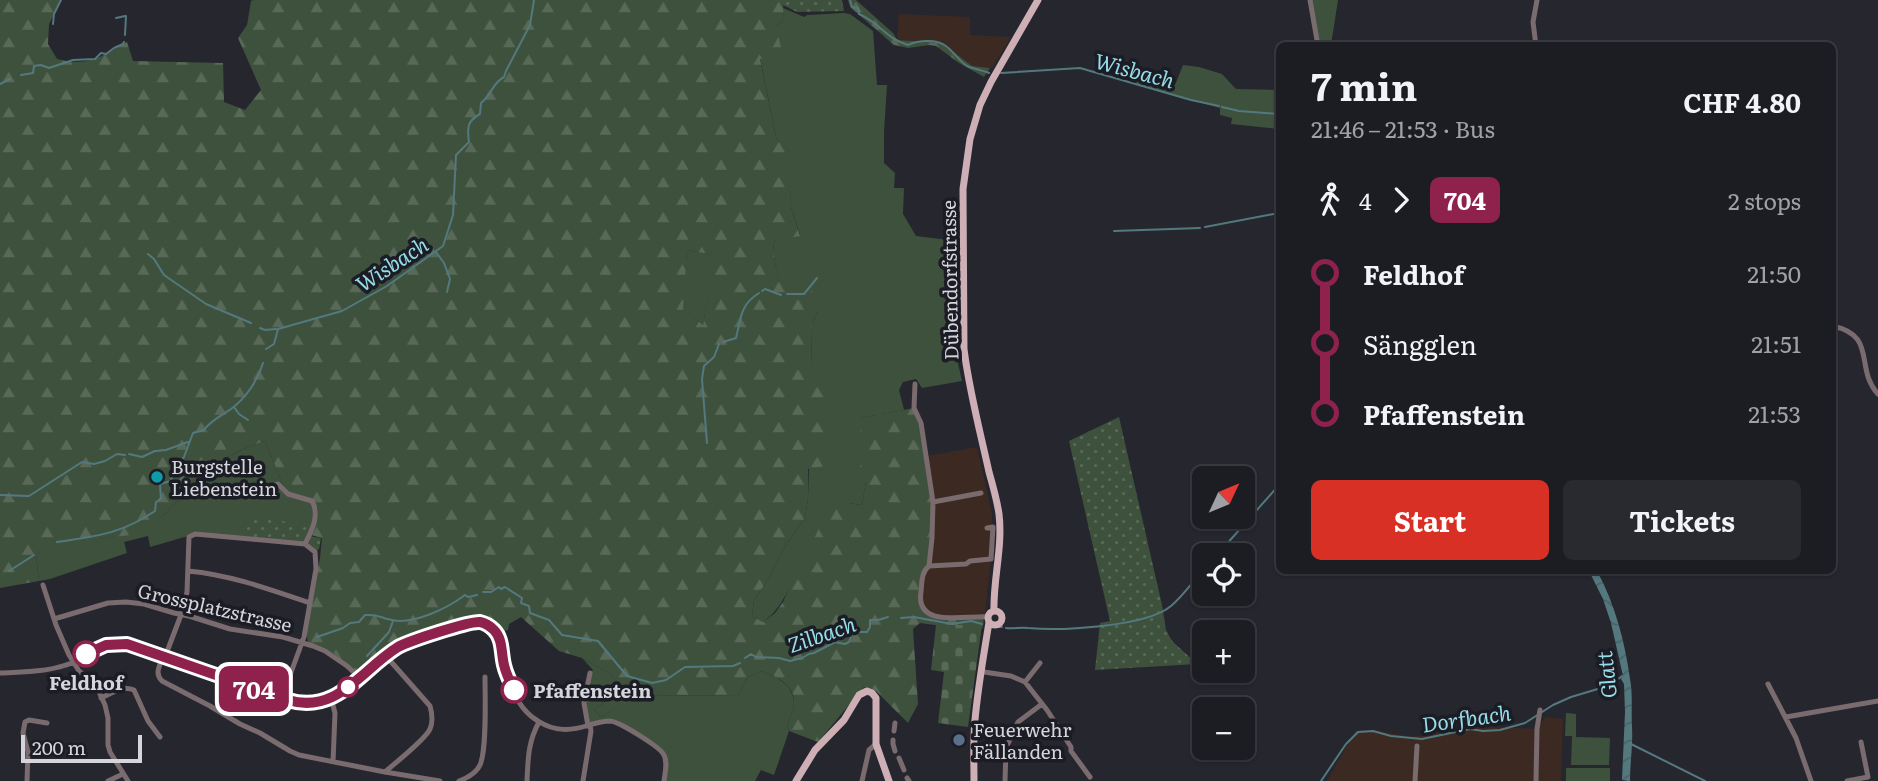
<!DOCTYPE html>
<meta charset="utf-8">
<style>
:root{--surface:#1c1c23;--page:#292930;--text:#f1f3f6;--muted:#a0a1a6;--line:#3a3a41;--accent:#d93025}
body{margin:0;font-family:Literata,serif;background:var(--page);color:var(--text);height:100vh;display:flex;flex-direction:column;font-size:26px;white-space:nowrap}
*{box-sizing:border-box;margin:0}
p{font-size:23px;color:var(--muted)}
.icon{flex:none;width:38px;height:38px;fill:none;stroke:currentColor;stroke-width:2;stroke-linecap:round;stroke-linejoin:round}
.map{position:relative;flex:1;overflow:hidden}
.sheet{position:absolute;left:1276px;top:42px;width:560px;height:532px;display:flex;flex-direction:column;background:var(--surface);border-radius:10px;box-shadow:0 2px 5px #0004,0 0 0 2px var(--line)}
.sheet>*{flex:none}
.badge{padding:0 14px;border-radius:10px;font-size:24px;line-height:46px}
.needle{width:46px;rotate:46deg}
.buttons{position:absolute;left:1192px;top:466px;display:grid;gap:14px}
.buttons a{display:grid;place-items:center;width:63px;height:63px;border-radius:10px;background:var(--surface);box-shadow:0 2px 5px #0004,0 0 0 2px var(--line);font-size:35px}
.scale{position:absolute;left:21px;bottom:18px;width:121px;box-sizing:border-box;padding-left:7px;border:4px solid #d5d6dc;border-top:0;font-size:19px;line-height:24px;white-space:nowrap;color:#d5d6dc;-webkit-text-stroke:5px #1c1c25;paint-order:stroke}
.map>.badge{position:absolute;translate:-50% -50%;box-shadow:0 0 0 4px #fff}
.legs{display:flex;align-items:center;gap:10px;height:77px;padding:0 35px;font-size:23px}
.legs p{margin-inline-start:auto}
.overview{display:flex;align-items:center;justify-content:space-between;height:119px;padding:0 35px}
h1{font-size:38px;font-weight:700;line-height:52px}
.primary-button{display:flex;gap:14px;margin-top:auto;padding:14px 35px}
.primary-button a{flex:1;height:80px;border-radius:10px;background:var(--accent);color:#fff;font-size:28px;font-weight:700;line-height:80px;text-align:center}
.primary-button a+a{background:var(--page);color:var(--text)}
ul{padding:0 35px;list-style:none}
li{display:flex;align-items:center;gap:24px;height:70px;font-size:26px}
li i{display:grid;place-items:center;width:10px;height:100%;margin:0 9px;background:currentColor}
li i::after{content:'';width:18px;height:18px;margin:-9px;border:5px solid;border-radius:50%;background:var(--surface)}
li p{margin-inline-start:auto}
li:first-child i{background:linear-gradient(#0000 50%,currentColor 0)}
li:last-child i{background:linear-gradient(currentColor 50%,#0000 0)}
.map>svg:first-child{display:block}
.industrial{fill:#3c2a22}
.grass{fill:#3e513c}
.forest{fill:url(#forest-firs);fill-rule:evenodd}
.cemetery{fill:url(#cemetery-stones)}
.park{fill:url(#park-dots)}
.water{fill:url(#water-waves)}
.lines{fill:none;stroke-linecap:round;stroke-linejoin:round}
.stream{stroke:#53797f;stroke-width:2}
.minor{stroke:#7a6b6e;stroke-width:5}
.major{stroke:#ceafb5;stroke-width:7}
.line-1-casing{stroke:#fff;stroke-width:16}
.line-1{stroke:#8e224d;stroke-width:10}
.culture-dot{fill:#0f9aa8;stroke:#1c1c25;stroke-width:2.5}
.stop-1-dot{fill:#fff;stroke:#8e224d;stroke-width:3.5}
.service-dot{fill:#5c6f8a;stroke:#1c1c25;stroke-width:2.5}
.labels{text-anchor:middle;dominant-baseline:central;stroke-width:7;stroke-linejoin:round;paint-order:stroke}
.street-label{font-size:19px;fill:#d5d6dc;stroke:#1c1c25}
.poi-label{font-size:19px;fill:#d5d6dc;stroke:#1c1c25;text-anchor:start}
.stop-label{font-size:19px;font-weight:bold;fill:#d5d6dc;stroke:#1c1c25}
.water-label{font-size:21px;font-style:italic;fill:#95dce8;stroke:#1c1c25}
</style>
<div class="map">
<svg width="1878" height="781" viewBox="0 0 1878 781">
<defs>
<pattern id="forest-firs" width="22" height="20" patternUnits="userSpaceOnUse" patternTransform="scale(1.75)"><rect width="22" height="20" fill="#3e513c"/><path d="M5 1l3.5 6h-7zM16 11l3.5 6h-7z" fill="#596958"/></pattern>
<pattern id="cemetery-stones" width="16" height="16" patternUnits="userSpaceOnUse" patternTransform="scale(1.75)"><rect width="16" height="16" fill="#3e513c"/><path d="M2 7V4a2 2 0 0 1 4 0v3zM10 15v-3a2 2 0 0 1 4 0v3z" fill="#596958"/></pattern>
<pattern id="park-dots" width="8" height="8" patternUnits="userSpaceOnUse" patternTransform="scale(1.75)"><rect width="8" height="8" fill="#3e513c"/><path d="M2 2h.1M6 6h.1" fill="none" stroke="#596958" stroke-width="1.8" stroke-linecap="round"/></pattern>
<pattern id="water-waves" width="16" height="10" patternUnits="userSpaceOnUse" patternTransform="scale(1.75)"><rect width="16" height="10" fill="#53797f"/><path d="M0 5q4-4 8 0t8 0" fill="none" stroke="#4b6267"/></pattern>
</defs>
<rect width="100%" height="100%" fill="#26262f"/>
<path class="industrial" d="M899,14L970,17V35L1011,37L992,68L972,66L942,43L897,40Z
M977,447L992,514V549L985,614L938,617L921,605L927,456Z
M1546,717L1563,719L1561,781H1327L1355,731L1372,730L1411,737L1472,726L1536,729Z"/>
<path class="grass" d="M1311,0H1338L1331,45H1320Z
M783,8L804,17L807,15L844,13L850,14L873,31L877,85H887L884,132V163L895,173L894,188H904L903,214L916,236L957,241V359L962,381L922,388L916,379L903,382L899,390L904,410L861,418L866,482L862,505L849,503C833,524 817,544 803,565C789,585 784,607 763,622L752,616L754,600L767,581L786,545L805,518L808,498L812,373L811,330L817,311L794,280L780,284L775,263L773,241L800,235L791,207L788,156L776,137L760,58L776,26L784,21Z
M1183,65L1199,67L1222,74L1236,89L1279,90V129L1231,124L1232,118L1220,115V108L1136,85L1137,80L1169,88L1175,85Z
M687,250L715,255L703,325L682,309Z
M265,441L284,488L314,504L313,525L245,538L195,534L150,547L148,536L124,542L127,553L50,579L39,581L36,556L48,544L125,536L162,517L196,482L217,463L243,449Z
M582,658L611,674L621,690L594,710L601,717L636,696L738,695L748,677L761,671C776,676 794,685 794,704C794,711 789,719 787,726L789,731L774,775L761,770L755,781H664L666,766L662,753L613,722L588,726L585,713L590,673L593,670Z
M1566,713L1576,714V737L1610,738L1609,765H1571L1572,736H1565Z
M1566,768H1610V781H1566Z"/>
<path class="forest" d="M0,0H61L49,24L48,44L57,59C89,67 100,57 127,42L133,61L223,63L224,102L245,110L261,90L238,38L247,25L251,1L253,0H783L784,21L776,26L782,52L760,59L776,137L789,156L791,207L800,236L773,241L775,263L780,283L794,280L810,282L817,311L811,330L812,372L826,374L825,466L808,469V498L805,518L786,545L767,581L754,600L752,616L763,622L775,613L783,602L793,580L802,565L836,491L849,493V503L862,505L866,482L860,479L861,418L914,408L921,423L933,502L929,566L926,568L920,598L931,616L984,617L983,626L980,631L920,623L913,629L918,704L908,723L876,691L864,687L818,742L789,731L787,726C789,719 794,711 794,704C795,685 776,676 761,671L748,677L738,695L637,696L601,717L594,710L621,690L611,674L582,658L559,651L521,617L509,624L508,630L504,631L480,620L463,622L440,632L410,639L360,675L334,654L308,642L306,632L320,558L322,538L311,535C330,492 307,509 284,488L265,441L243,449L217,463L196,482L162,517L142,531L125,536L48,545L36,556L39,581L0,588ZM687,250L714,255L703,325L683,309Z
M848,0H856L893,33L897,40L942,43L972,66L990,68L984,77L959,63L936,46L929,45L908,48L894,45L850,7Z"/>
<path class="cemetery" d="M936,625H982L968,727L938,723L944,672L931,670Z"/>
<path class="park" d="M783,0H842L844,11L797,12L783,5Z
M1119,417L1162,605L1166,630L1172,641L1197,664L1095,670L1100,623L1110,621L1069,441Z
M248,517L313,525L309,536L321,538L319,549L315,552L306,542L245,538Z"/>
<path class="water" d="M1589,571H1597C1615,604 1625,642 1630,679C1633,694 1631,711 1632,727C1633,744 1630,763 1630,781L1622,780L1625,712L1624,684L1621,679L1623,676L1611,623L1603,599Z"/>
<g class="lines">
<path class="stream" d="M850,0L852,7L858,8L859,14C880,23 885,38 908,45C918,40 937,39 946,46C954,52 958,60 967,66C974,69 982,70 989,73
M116,18L125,16
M53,24L54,14L61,0
M125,35L126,16
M1001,73L1080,68L1191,100L1219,106
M21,75L33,73L34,66L41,65L49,68L73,60L95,59L101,53L106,54L114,48L123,44L124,42
M0,84L10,79
M1222,107L1239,111L1279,114
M1205,227L1279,213
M1114,231L1200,228
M436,252L444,263L450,279L447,292
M148,254L154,259L164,275L206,304L251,323
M762,291L765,289L781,295
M787,294H804L817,278
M260,328L265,330L276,329
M723,342L736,338C741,318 740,305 759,293
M266,349L274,344L278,329L342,311L387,286L443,246L453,215L456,155L469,142C467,128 467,121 480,114L481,103C492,95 492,83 504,77L506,71L530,25L534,0
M234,407L239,414L248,420
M707,443L702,379L704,366L714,357L719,344
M129,454L142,457L155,451L166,450L188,442
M0,495L29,496L82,462L94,464L105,461L117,454L125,455
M57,542C97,536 121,534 155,511L156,502L161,499L160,484L171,481L173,471L184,457L193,433L204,430C211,420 221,416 231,409C246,398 258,380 263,363
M1217,555L1279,485
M9,571L34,555
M483,592H491L499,587L501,589L505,587L522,598L521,603L529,606L530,613L549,620L562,635L598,641L627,676L652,683L666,680L685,667L733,666L740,663
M901,618L914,617L952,624L971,621L982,624
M1000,627H1002
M1006,628C1013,629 1021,627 1028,628C1060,631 1146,627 1171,606C1183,596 1193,581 1204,569
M317,637L343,628L350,623L359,622L365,615C379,614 380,618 392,620C413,625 448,608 465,595L468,597L477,595
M367,656L389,632L393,621
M745,658L751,654L756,657L779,658L790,661L802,658L809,654L814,653L835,642L845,644L849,642L853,632H867L870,627V620H878L888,617
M1631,744L1705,781
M1321,781L1346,744L1358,732L1373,731L1391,736L1422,739L1470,729L1483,731L1500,730L1525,723L1553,705L1571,697L1611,685L1622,676"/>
<path class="minor" d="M1310,0L1318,46
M1536,46L1533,22L1537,0
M1832,326C1878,335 1854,368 1878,394
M915,384L914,408L921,423L933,502L932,538L929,566C921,572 922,583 921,592C915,629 966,615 988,617
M259,491L278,484L288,494L312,501C320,515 312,530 305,544
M933,502L981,493
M929,566L966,564L970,561L991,559L993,527L987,528
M188,571C231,575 269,589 310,603
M43,585L56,625L69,655L79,671L95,683L105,705L108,718V745L110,752L128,781
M54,619L108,603L126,602L144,604L174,613L189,616L230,629L283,637L313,646L325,651L347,666L360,678
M163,656C160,666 154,673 162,681L210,706L240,724L260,733L290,751L299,755L385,772L440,781
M165,657L184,607L187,592L189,537L195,534L305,544L315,552L316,569L304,637L289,678
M984,672L1011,676L1025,682L1047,710L1071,747V751L1090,777
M0,673C22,672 45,672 66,665C92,657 94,642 127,644L292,702C341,709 361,670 397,648C409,640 424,638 437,634C449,630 460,624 473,623C503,618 500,650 505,668C510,687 520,711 538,721C555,732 571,731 589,725C596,723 603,721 610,721C620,722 659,746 664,755C668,763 665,772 664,781
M1025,682L1040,663
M1768,684L1796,738L1811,781
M101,698C112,693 123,685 134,690L148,721L160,737
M331,698L335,713L333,762
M1786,717L1878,701
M588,726L584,703L590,673
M894,731L895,723
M893,740V744L895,751
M899,758L904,770
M385,772C395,763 426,739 430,729C433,722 432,713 430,706L386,656
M907,778L909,781
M27,781L28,752L23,733L25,722L29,720L47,723
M108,781L123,774
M459,781C467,778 476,774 480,765C487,750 485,696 485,677
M527,781C528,759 528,742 539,722
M583,781L591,731L590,725
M862,781L869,750L876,744
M1005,781L1006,748L1018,722L1042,704
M1415,781L1417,746
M1536,781L1537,729L1540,710
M1847,781L1868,777L1861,742"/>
<path class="major" d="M994,611C993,579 1003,547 999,514C997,500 993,486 989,472C980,431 969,390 964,349L963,189L970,139L980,105L991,82L1038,0
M988 618a7 7 0 1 1 14 0a7 7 0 1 1-14 0Z
M796,781L815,750L844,720L859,695L867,691L872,693L876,698V744L889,781
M974,781C974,761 973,740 975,720C978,686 984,654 989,622"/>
</g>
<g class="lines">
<g class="line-1-casing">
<path id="line-1" d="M86,654L106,645L127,644L288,700C337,715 362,669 398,647C409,641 469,621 480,622C485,623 490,626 494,630C503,639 501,653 504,665C506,674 510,682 514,690"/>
</g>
<use href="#line-1" class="line-1"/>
</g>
<circle class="culture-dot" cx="157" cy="477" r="7"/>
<g class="stop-1-dot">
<circle cx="86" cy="654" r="12"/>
<circle cx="348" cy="687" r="9"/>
<circle cx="514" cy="690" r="12"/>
</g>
<circle class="service-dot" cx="959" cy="740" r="7"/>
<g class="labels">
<g class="street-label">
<text transform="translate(949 280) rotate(-91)">Dübendorfstrasse</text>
<text transform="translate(215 607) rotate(13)">Grossplatzstrasse</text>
</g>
<g class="poi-label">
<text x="171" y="466">Burgstelle<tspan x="171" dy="22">Liebenstein</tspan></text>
<text x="973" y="729">Feuerwehr<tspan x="973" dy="22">Fällanden</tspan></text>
</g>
<g class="stop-label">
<text x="86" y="682">Feldhof</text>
<text x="533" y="690" text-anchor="start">Pfaffenstein</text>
</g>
<g class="water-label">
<text transform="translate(1135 69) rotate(15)">Wisbach</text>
<text transform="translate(391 263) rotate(-33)">Wisbach</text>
<text transform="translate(821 633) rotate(-19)">Zilbach</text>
<text transform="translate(1605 675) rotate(-96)">Glatt</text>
<text transform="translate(1466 717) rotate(-8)">Dorfbach</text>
</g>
</g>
</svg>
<div class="buttons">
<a><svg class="needle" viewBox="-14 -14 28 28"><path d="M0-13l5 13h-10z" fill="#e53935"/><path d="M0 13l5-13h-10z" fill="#a0a1a6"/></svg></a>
<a><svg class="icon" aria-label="locate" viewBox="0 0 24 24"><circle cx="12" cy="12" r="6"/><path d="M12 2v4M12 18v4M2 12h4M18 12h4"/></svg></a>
<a>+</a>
<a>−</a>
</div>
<div class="scale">200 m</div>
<b class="badge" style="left:254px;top:689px;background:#8e224d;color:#fff">704</b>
<section class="sheet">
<div class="overview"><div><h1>7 min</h1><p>21:46 – 21:53 · Bus</p></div><b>CHF 4.80</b></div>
<div class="legs"><svg class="icon" aria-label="walk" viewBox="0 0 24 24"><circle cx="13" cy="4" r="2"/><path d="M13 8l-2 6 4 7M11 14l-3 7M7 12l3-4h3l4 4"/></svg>4<svg class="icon" aria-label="forward" viewBox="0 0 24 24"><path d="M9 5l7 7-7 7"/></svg><b class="badge" style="background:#8e224d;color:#fff">704</b><p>2 stops</p></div>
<ul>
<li><i style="color:#8e224d"></i><b>Feldhof</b><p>21:50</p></li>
<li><i style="color:#8e224d"></i><span>Sängglen</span><p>21:51</p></li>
<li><i style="color:#8e224d"></i><b>Pfaffenstein</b><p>21:53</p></li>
</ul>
<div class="primary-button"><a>Start</a><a>Tickets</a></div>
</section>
</div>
